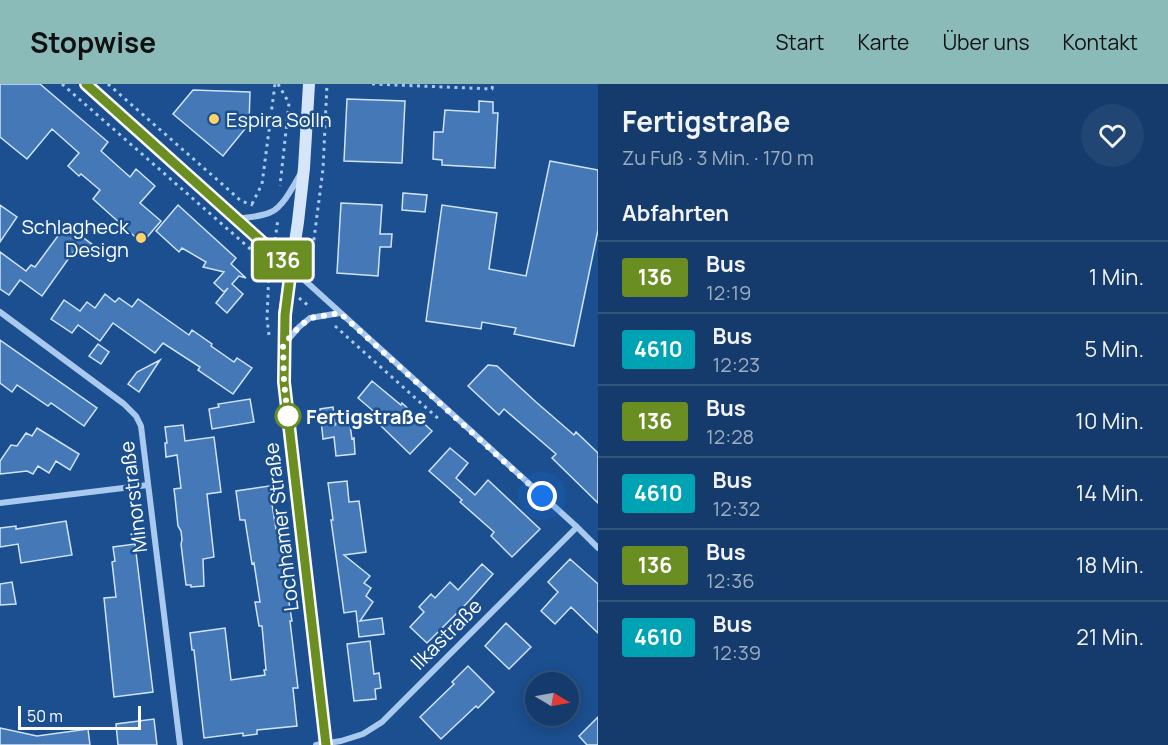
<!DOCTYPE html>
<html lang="de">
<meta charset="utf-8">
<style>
:root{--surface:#143b6b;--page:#214673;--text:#f1f3f6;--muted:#9dadc1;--line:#33557e;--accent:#8bbbb9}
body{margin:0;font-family:Manrope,sans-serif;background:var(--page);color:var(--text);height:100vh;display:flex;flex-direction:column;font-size:22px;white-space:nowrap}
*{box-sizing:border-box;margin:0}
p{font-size:20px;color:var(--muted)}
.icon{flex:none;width:33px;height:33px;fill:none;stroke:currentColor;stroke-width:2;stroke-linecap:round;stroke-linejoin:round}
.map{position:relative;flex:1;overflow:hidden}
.panel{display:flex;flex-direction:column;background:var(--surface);width:570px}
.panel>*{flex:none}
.badge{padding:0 12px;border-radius:4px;font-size:21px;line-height:39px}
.needle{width:39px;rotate:100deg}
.buttons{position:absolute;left:525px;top:588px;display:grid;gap:12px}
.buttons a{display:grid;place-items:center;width:54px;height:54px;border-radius:50%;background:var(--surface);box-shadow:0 3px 15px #0003,0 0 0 2px var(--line);font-size:30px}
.scale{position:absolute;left:18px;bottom:15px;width:123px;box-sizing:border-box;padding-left:6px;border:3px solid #fff;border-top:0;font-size:16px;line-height:21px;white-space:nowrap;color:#fff;-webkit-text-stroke:4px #1b4f8f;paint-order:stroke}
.you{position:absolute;width:30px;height:30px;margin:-15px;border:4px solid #fff;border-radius:50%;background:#1a73e8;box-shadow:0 0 0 9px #1a73e833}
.map>.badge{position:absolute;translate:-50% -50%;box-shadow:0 0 0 3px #fff}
h2{padding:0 24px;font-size:22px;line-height:54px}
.round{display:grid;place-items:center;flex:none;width:63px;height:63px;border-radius:32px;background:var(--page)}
.overview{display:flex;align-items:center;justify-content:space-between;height:102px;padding:0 24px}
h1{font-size:28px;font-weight:700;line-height:45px}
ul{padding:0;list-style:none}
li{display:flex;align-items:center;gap:18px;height:72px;padding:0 24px;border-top:2px solid var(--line)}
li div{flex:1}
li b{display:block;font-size:22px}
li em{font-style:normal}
li .badge{min-width:66px;font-weight:700;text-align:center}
header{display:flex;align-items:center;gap:36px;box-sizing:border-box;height:84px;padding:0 30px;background:var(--accent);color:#111}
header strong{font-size:28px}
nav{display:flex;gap:33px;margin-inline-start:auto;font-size:21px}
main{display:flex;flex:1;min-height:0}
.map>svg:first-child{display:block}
.building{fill:#4478b7;stroke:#cfe3fa;stroke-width:1.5}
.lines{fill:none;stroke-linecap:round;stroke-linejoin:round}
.path{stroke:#a9c9ee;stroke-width:3;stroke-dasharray:3 4.5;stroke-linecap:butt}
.street{stroke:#a9c9ee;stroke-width:6}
.secondary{stroke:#d6e6fa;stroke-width:12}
.line-casing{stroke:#fff;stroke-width:14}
.line{stroke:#6b8e23;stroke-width:9}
.walk{stroke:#fff;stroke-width:6;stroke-dasharray:0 10.8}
.poi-dot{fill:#ffd166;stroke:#1b4f8f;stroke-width:2}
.stop-dot{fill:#fff;stroke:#6b8e23;stroke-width:3}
.labels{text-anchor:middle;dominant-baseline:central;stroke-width:5;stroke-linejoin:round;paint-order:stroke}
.poi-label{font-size:20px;fill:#fff;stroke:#1b4f8f;text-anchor:start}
.stop-label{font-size:20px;font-weight:bold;fill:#fff;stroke:#1b4f8f;text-anchor:start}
.street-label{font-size:20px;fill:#fff;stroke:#1b4f8f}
</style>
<header>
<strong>Stopwise</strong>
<nav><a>Start</a><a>Karte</a><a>Über uns</a><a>Kontakt</a></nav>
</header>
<main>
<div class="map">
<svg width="598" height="661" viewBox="0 0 598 661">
<rect width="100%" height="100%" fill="#1b4f8f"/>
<path class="building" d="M0,0H40L108,58L101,67L130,93L136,85L155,102L140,119L161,137L142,159L93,115L100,106L81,90L79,92L68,82L79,69L52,45L27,75L0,53Z
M193,6L250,8L249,40L223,72L173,30Z
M347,15L405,17L402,79L344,77Z
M479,17L493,18V29H498L495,84L442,81V76L433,75L434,48H443L445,26L479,28Z
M550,77L598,86V146L574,262L514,250L516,244L482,238L481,245L426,237L442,121L497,129L489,185L526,192Z
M403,109L427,111L425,128L402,126Z
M341,119L382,121L380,150H392L391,163H380L378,192L337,189Z
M0,121L17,133L0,158Z
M178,121L236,174L231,180L246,194L239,192L232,200L243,210L227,229L216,219L228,204L224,208L214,199L224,188L203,183L206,178L182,164L179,168L156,147Z
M66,141L93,161L83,174L74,167L42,212L20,196L9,211L0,205V168L26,187L31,181L35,183Z
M105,210L115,218L119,214L132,223L138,215L189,251L192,246L212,260L211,262L234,278L237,274L252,284L233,310L198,286L200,283L163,259L155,269L113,239L100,257L78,241L72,249L51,235L64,216L80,227L87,218L95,224Z
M0,256L97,324L84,342L51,319L48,322L17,301L12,308L0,299Z
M98,260L109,268L101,280L89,272Z
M160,276L139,308L128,300L137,288Z
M488,281L497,282L536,318L574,351L576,348L598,369V419L552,374L556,370L504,325L499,331L468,302Z
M372,297L401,321L402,319L432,347L410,370L381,342L385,337L358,314Z
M250,315L254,338L212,345L209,325L219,323L218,320Z
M333,323L335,341L348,326L352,355L354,354L355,370L336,372L334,353L323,355L320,325Z
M183,341L185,357L214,353L221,408L207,410L214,473L203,475L204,502L191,503V501H186L181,460L182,456L181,447L178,442L175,413L174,405L181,404L177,371L166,373L165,359H167L165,343Z
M37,344L79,370L70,386L56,377L49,389L38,382L33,390L27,387L0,390V377L11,361L17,362L26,349L32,352Z
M450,364L468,379L456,394L475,411L488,396L540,445L512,473L491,452L494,448L460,418L462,416L429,387Z
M347,397L349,418L359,417L366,468L344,471L370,492L364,499L371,504L366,512L373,518L360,537L382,534L384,550L359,553L356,527L344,529L331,436H333L328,399Z
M269,402L276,445H279L284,475H282L292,537H290L298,604H293L297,642L257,646V650L243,652V649L204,654L194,566H192L190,549L225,544L231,596L265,591L264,586H266L262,542H259L255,518H260L254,479L252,480L245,436H240L236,407Z
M66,437L72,471L21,479L18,460L0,463V444L16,442V445Z
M135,460L153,608L114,613L104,514L116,513L112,478L115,477L113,463Z
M570,475L598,500V549L571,523L555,540L541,527L558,508L548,498Z
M482,480L493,490L469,517L427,559L410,543L424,528L419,523L431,510L435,514L450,498L458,506Z
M12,498L16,520L0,521V500Z
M506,539L531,563L509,585L485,562Z
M370,557L374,590L379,589L381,604L375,605L376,615L354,617L347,560Z
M468,582L494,608L478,624L476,622L441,655L420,633L454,600L452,598Z
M598,633V661H587L579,652Z
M154,635L157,661H118L116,640Z
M0,644L37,652L88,645L90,661H0Z"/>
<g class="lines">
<path class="path" d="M62,0L255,169L277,194
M108,0L230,107L241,117L253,121
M278,0L289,19L280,102
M372,0L492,5L493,0
M252,120L262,100L275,0
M275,156L278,135
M310,186L323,85L327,0
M299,214L310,223
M335,242L441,337
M269,251L267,235L269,186"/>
<path class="street" d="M86,0L237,135L577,443L598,464
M237,135C248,133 261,133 271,128C283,123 294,101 301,89
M0,228L124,320L136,332L141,342L180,661
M286,258L299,243L310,234L340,229
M0,419L148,401
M316,661L341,657L363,650L382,638L577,443"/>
<path class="secondary" d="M309,0L304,84L298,138L284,231V298L326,661"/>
</g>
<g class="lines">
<g class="line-casing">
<path id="line" d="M86,0L291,184L285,231L284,298L326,661"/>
</g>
<use href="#line" class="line"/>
<path class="walk" d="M288,332V335L284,298L283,261L299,243L310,234L340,229L542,412"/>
</g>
<g class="poi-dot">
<circle cx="214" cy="35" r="6"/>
<circle cx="141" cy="154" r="6"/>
</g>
<circle class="stop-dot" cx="288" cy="332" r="12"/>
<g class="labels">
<g class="poi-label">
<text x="226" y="35">Espira Solln</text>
<text x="129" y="142" text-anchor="end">Schlagheck<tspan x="129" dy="23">Design</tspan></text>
</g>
<g class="stop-label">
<text x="306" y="332">Fertigstraße</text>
</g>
<g class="street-label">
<text transform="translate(133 413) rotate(-97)">Minorstraße</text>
<text transform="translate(281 443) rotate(-97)">Lochhamer Straße</text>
<text transform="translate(446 550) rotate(-45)">Ilkastraße</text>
</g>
</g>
</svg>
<div class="buttons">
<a><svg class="needle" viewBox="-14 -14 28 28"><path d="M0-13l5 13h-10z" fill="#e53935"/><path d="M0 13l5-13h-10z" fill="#9dadc1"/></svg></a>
</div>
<div class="scale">50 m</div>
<div class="you" style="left:542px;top:412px"></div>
<b class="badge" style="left:283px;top:176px;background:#6b8e23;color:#fff">136</b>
</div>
<section class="panel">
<div class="overview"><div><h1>Fertigstraße</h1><p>Zu Fuß · 3 Min. · 170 m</p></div><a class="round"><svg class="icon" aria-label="heart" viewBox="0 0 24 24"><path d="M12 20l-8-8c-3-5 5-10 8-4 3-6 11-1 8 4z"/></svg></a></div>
<h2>Abfahrten</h2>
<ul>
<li><span class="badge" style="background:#6b8e23;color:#fff">136</span><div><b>Bus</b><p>12:19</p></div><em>1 Min.</em></li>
<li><span class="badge" style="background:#00a3b4;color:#fff">4610</span><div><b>Bus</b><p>12:23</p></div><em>5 Min.</em></li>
<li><span class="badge" style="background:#6b8e23;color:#fff">136</span><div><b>Bus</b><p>12:28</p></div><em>10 Min.</em></li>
<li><span class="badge" style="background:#00a3b4;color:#fff">4610</span><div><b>Bus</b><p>12:32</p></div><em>14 Min.</em></li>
<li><span class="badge" style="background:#6b8e23;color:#fff">136</span><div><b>Bus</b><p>12:36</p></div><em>18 Min.</em></li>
<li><span class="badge" style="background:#00a3b4;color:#fff">4610</span><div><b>Bus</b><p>12:39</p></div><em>21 Min.</em></li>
</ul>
</section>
</main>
